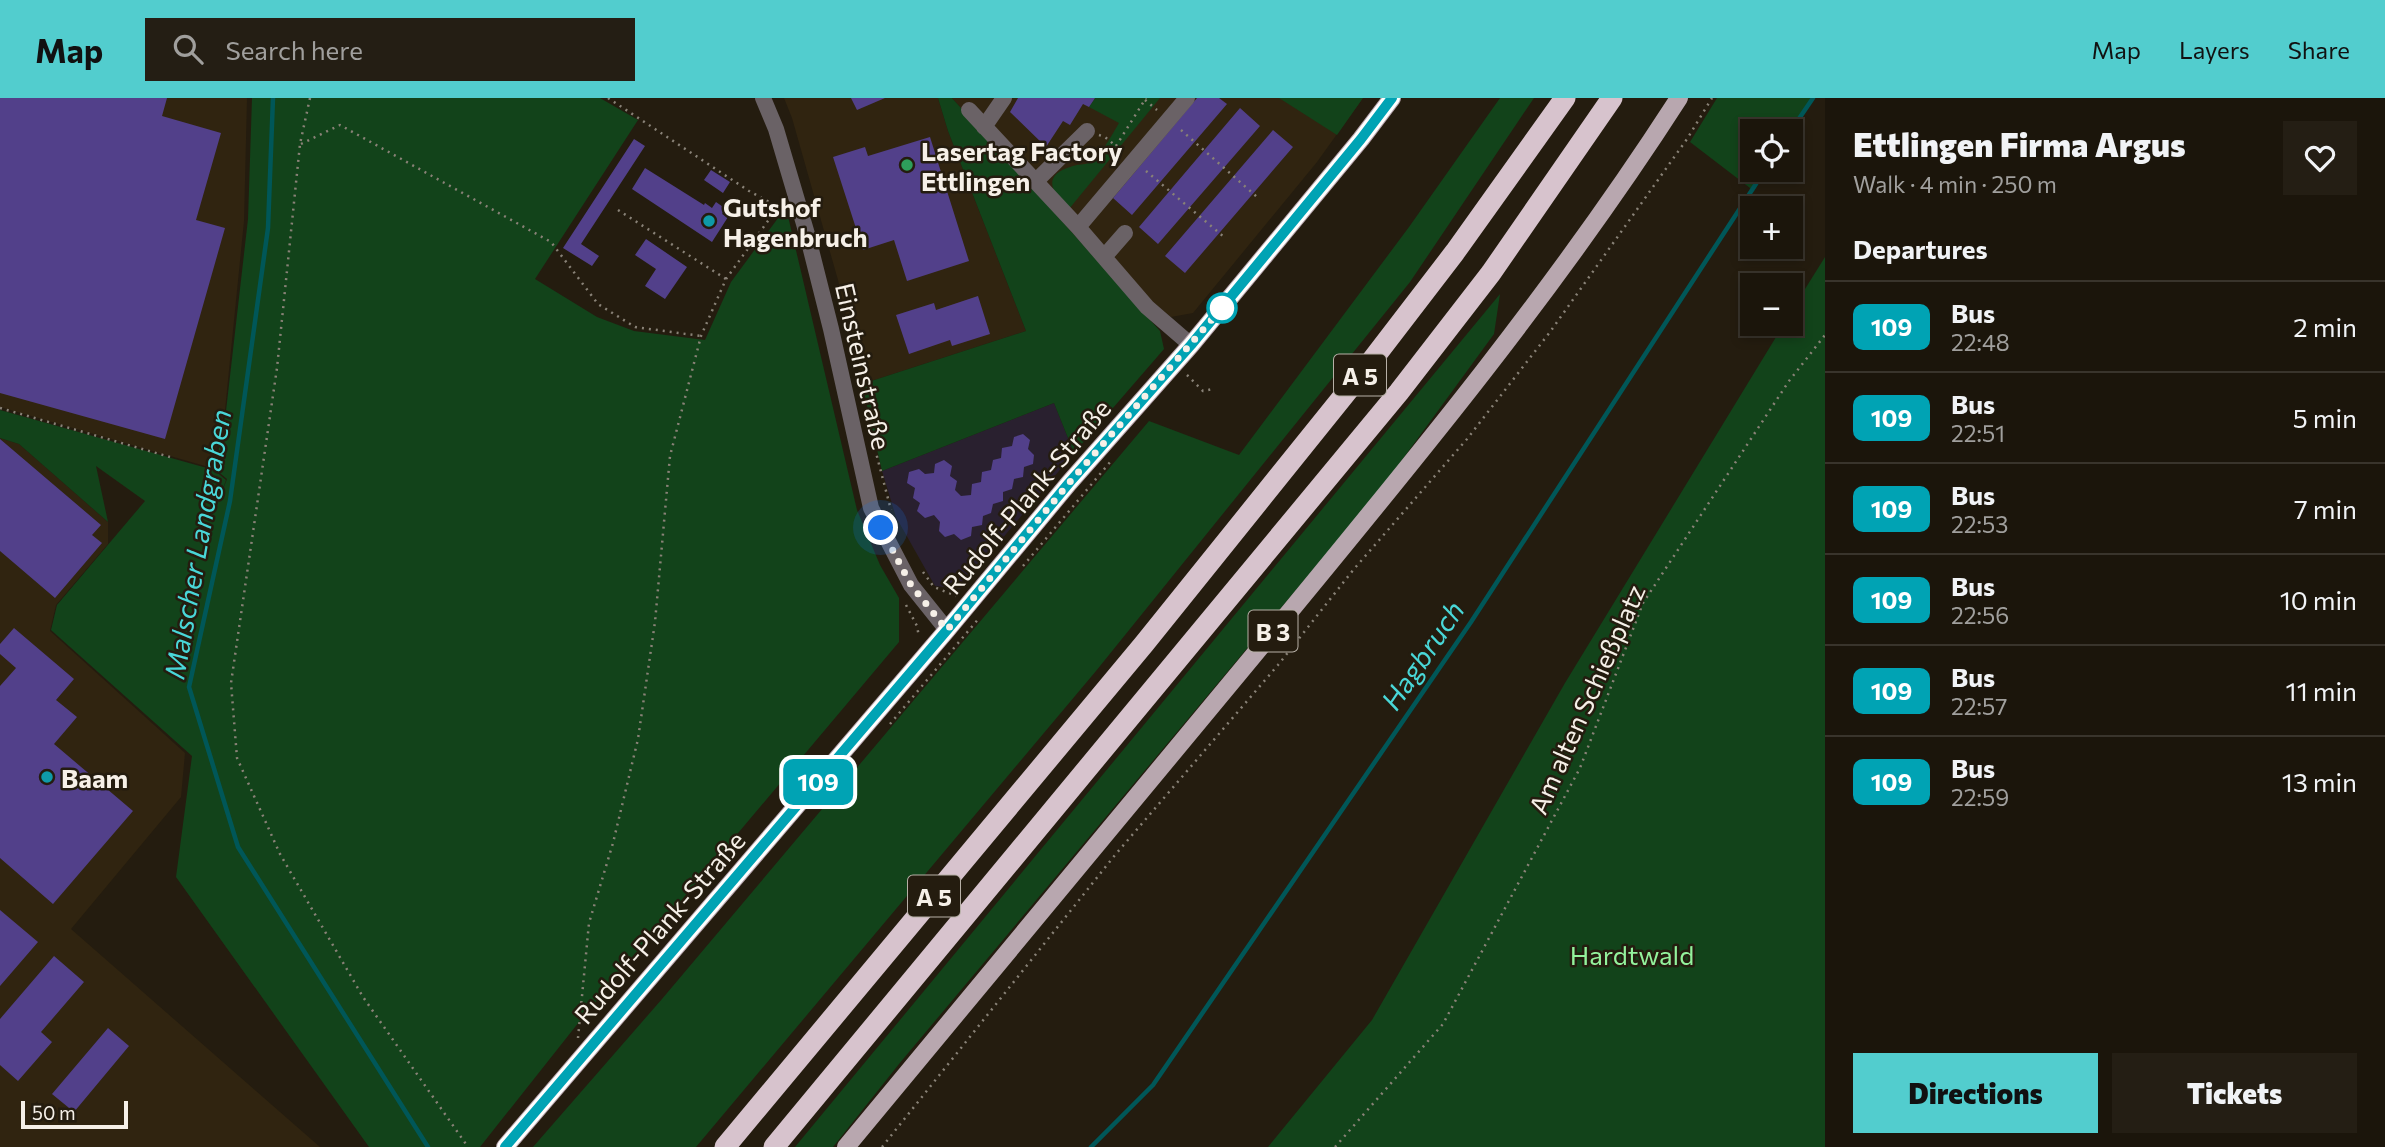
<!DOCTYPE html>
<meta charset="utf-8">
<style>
:root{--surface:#1b150b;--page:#241e14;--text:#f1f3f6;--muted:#a09f9d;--line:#39342c;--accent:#52cdce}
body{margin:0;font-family:Commissioner,sans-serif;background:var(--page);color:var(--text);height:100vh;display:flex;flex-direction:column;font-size:26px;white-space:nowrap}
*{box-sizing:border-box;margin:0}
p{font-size:23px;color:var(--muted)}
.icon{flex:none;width:38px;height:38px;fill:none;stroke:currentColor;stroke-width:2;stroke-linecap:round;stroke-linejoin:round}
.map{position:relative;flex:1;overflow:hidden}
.sheet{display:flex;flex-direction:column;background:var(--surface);width:560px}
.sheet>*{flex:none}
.badge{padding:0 14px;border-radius:10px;font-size:24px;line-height:46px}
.buttons{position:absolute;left:1740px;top:21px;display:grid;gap:14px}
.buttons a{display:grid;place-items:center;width:63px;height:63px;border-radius:0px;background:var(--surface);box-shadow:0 4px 10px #0003,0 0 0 2px var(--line);font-size:35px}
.scale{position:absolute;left:21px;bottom:18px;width:107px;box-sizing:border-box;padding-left:7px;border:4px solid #f6f0e8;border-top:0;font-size:19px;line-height:24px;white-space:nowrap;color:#f6f0e8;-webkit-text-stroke:5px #241c0f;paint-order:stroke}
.you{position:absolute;width:35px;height:35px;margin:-18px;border:5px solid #fff;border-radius:50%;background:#1a73e8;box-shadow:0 0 0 10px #1a73e833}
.map>.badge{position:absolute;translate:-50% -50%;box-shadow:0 0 0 4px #fff}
h2{padding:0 28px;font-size:26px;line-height:63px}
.round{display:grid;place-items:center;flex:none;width:74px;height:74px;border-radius:0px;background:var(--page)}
.summary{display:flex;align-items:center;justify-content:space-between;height:119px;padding:0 28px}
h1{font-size:33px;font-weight:800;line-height:52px}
.button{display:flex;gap:14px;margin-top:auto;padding:14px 28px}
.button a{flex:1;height:80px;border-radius:0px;background:var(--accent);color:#111;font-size:28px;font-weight:800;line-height:80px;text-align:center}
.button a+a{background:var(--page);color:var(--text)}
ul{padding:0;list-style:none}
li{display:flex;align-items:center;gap:21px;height:91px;padding:0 28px;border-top:2px solid var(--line)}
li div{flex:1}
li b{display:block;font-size:26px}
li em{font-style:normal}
li .badge{min-width:77px;font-weight:700;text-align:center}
header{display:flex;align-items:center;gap:42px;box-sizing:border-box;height:98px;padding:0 35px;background:var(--accent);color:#111}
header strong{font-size:33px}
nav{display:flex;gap:38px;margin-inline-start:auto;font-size:24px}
.search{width:490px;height:63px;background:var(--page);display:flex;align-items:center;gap:18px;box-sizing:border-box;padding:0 24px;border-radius:0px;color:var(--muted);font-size:26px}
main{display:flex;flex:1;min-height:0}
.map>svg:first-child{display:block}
.commercial{fill:#29202f}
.built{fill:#302410}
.green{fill:#12431a}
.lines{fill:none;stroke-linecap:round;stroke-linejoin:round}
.stream{stroke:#005758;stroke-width:4.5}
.building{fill:#52408a}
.path{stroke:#898277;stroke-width:2.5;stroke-dasharray:2 5;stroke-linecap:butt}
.minor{stroke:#6a6266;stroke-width:16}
.major{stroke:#b8a7af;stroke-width:18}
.highway{stroke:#d7c3cd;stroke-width:21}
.line-casing{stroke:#fff;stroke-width:16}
.line{stroke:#00a3b4;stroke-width:10}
.walk{stroke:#f6f0e8;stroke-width:7;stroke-dasharray:0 12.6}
.leisure-dot{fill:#2e9e5b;stroke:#241c0f;stroke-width:2.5}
.culture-dot{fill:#0f9aa8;stroke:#241c0f;stroke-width:2.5}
.stop-dot{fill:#fff;stroke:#00a3b4;stroke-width:3.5}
.labels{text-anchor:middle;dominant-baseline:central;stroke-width:5;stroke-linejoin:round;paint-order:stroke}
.shield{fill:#241c0f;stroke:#b7b0a7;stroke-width:2}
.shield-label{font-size:24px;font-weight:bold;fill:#f6f0e8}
.poi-label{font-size:26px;font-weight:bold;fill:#f6f0e8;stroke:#241c0f;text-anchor:start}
.street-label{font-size:26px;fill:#f6f0e8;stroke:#241c0f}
.park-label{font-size:26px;fill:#93f29c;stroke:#241c0f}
.water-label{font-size:28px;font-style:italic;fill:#49d7d8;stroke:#241c0f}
</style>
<header>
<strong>Map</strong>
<div class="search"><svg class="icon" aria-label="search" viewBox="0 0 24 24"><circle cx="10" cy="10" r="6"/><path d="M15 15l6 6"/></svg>Search here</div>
<nav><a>Map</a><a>Layers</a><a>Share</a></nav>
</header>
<main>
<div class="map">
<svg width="1825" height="1049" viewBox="0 0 1825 1049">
<rect width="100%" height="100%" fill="#241c0f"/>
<path class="commercial" d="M1054,305L1074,355L960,491L935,488L896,419L882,373Z"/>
<path class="built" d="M0,0H247L244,123L225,312L212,370L0,309Z
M784,0H938L948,33L1026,233L862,286L838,182L792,20Z
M952,0H1363L1317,64L1193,215L1171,219L1153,204L1142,214Z
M0,340L19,346L108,424V446L56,507L50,533L185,655L181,699L71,831L320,1049H0Z"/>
<path class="green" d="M252,0H600L638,22L535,181L597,219L634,233L705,242L731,184L781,116L784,113L787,114L857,412L880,467L899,500V544L579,924L480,1049H369L176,779L192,658L51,532L57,507L145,403L96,368L108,424L19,346L0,340V312L214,372L226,382L220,399L227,381L215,371L226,313L248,121Z
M938,0H952L1160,233L1164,251L1074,355L1054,305L882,373L862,286L1026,233L948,33Z
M1095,0H1160L1069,111C1051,94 1041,77 1073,68C1078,66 1084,67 1089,65C1099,61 1113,35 1119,25L1089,9Z
M1279,0H1363L1337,37Z
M1500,0H1534L1410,184L1096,573L696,1049H533L662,901L1149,323L1239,357L1409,129Z
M1717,0H1815L1790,36V33H1752V72H1767L1754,93L1690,44Z
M1825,159V1049H1268L1372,922L1565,585L1784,226H1790V215Z
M1500,196L1494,236L1383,388L899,966L833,1049H795Z"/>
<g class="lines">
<path class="stream" d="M273,0L268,130L230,403L189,589L238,749L428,1049
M1790,34L1813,0
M1091,1049L1153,987L1471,524L1765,72"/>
</g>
<path class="building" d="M0,0H167L162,18L221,35L196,122L225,130L165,341L0,295Z
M851,0H885L857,12Z
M1018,0H1095L1089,9L1083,6L1070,27L1063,23L1046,49L1010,14Z
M1197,0H1219L1227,6L1132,117L1113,100Z
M1240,10L1260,28L1158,146L1139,129Z
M1273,32L1293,49L1185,175L1165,158Z
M930,39L969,163L907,183L894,142L863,152L833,59L865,49L868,58Z
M634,41L645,48L581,146L599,158L592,168L563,150Z
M645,70L704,107L705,105L712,110L716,104L726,111L722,116L728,119L712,144L632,91Z
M711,72L730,84L723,95L704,82Z
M646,141L687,169L665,201L645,188L656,171L635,157Z
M978,198L990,236L952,248L950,242L909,256L896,217L934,205L936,212Z
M1023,336L1030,342L1028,351L1034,357L1033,366L1024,369L1023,379L1014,381L1012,391L1003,394V403L993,406L991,415L983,418L982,427L972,429L971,438L961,442L954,436L945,439L939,433L940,424L934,417L925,420L917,413L920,405L913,400L915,390L907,385L909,374L919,371L925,376L934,375L935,366L944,362L952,368L950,378L957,383L955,392L961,398L971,397L972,386L981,384L982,374L991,372L993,362L1001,360L1002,350L1012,348L1014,339Z
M0,341L101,427L92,437L102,445L55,500L0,453Z
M14,530L74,581L56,602L77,619L54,646L133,713L53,806L0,760V588L16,570L0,556V546Z
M0,812L38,844L0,888Z
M54,858L84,884L41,934L52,944L18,983L0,967V921Z
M108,930L129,948L74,1014L52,996Z"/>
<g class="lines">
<path class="path" d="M310,0L300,46L277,270L231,585L237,660L280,756L363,899L468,1049
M608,0L749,93L778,109
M1145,2L1157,12
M1181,32L1257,99
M1099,37L1105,39L1122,53
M301,46L340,27L551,144L598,206L635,229L701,238
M1116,48L1146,0
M1146,73L1224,139
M618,112L726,181
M1187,277L1203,293L1213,291
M0,310L170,359
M875,351L891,412
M1023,468L1111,363
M923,474L934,489L956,498
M906,507L917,528L919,539
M890,626L980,519
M578,940L589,825L613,745L638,641L655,524L670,358L701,238L726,181L778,109L783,106
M882,1049L1115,757L1278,567L1354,471L1467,341L1550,234L1687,41L1712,0
M1335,1049L1443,926L1580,670L1643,505L1789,283L1825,237"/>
<path class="minor" d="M763,0L776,31L807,136L831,231L871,410L911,487L947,532
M969,12L1078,129L1147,209L1191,247
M984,29L1004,0
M1035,84L1087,33
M1078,129L1187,0
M1104,159L1125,135"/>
<path class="major" d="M505,1049L947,532L1069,385L1191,247L1361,41L1392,0
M846,1049C985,881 1124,713 1263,546C1409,369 1555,193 1679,0"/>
<path class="highway" d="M725,1049L1144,546L1366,270L1455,154L1565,0
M774,1049L1399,294L1491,175L1612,0"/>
</g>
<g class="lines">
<g class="line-casing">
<path id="line" d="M505,1049L947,532L1069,385L1191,247L1361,41L1392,0"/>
</g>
<use href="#line" class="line"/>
<path class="walk" d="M881,430L911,487L947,532L1069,385L1222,210"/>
</g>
<circle class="leisure-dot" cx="907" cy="67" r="7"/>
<g class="culture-dot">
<circle cx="709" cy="123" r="7"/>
<circle cx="47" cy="679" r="7"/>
</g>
<circle class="stop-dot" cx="1222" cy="210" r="14"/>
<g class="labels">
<g class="shield">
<rect x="1334" y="256.5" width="52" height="41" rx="5"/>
<rect x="1248.5" y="512.5" width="49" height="41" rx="5"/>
<rect x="908" y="777.5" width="52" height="41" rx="5"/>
</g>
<g class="shield-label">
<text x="1360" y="277">A 5</text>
<text x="1273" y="533">B 3</text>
<text x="934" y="798">A 5</text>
</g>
<g class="poi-label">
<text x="921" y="52">Lasertag Factory<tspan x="921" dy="30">Ettlingen</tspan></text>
<text x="723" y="108">Gutshof<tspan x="723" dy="30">Hagenbruch</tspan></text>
<text x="61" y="679">Baam</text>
</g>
<g class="street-label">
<text transform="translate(864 268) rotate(77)">Einsteinstraße</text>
<text transform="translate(1026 398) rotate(-50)">Rudolf-Plank-Straße</text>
<text transform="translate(1586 601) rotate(-66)">Am alten Schießplatz</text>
<text transform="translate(659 829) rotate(-49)">Rudolf-Plank-Straße</text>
</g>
<g class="park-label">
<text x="1632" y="856">Hardtwald</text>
</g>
<g class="water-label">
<text transform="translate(197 446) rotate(-80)">Malscher Landgraben</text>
<text transform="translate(1422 557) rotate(-56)">Hagbruch</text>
</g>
</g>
</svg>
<div class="buttons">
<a><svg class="icon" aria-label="locate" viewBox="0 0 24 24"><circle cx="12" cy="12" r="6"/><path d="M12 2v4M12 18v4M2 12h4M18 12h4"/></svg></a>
<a>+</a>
<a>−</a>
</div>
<div class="scale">50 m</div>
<div class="you" style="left:881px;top:430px"></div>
<b class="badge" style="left:818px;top:684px;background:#00a3b4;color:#fff">109</b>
</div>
<section class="sheet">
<div class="summary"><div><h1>Ettlingen Firma Argus</h1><p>Walk · 4 min · 250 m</p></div><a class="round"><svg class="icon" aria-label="heart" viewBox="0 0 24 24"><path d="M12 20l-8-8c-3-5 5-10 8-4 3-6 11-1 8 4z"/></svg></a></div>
<h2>Departures</h2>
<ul>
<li><span class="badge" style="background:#00a3b4;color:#fff">109</span><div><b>Bus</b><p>22:48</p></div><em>2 min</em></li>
<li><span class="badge" style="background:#00a3b4;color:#fff">109</span><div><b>Bus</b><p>22:51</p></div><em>5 min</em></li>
<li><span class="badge" style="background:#00a3b4;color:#fff">109</span><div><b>Bus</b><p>22:53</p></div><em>7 min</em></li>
<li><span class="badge" style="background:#00a3b4;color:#fff">109</span><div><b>Bus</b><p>22:56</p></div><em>10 min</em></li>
<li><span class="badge" style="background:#00a3b4;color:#fff">109</span><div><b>Bus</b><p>22:57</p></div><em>11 min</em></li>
<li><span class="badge" style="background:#00a3b4;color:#fff">109</span><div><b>Bus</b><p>22:59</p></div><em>13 min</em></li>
</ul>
<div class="button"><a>Directions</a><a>Tickets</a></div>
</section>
</main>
